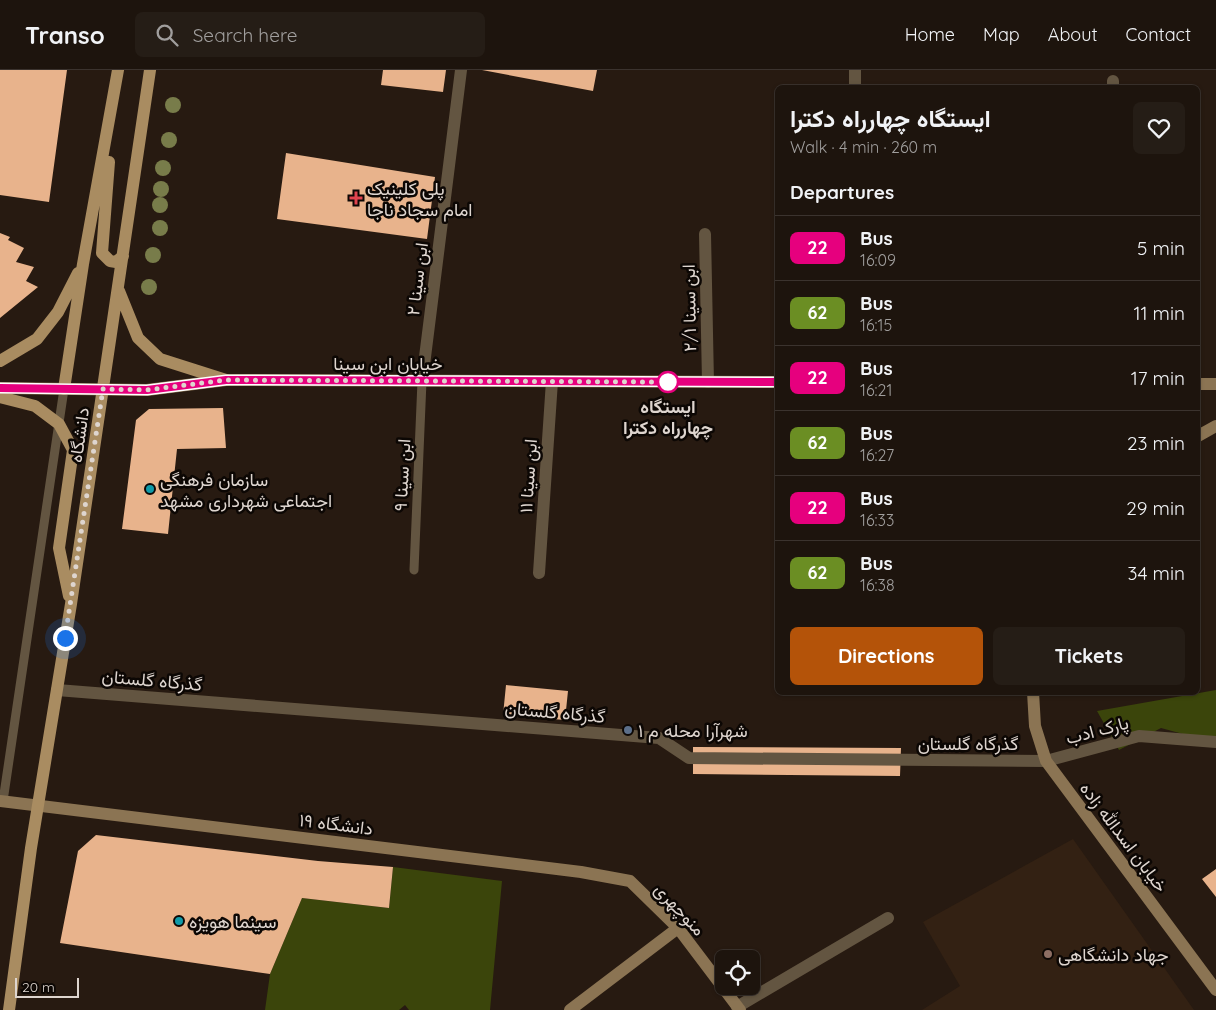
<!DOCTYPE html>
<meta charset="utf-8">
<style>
:root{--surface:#1d140d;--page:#251d16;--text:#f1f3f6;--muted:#a09e9d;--line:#3b332e;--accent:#b45309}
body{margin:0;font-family:Quicksand,Vazirmatn,sans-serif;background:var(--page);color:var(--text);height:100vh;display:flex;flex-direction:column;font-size:19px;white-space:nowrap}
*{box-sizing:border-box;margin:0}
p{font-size:16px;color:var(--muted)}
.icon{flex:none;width:28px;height:28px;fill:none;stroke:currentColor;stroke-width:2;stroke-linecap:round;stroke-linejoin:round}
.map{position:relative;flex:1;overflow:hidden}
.drawer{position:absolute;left:775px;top:15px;width:425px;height:610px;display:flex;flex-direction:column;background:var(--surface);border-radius:8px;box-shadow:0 1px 4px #0004,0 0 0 1px var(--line)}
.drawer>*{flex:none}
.badge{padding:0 10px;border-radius:8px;font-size:18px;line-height:32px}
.fabs{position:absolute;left:715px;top:880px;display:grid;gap:10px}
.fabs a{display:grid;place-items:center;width:45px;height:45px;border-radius:8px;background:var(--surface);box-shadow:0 1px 4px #0004,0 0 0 1px var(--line);font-size:25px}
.scale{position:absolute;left:15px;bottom:12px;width:64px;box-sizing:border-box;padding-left:5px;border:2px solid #ded5cf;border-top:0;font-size:14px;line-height:18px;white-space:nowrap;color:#ded5cf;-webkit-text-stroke:4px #0c0704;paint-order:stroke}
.you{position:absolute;width:25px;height:25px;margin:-12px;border:4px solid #fff;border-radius:50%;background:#1a73e8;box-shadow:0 0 0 8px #1a73e833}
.map>.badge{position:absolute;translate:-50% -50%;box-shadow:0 0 0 2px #fff}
h2{padding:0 15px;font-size:19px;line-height:45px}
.round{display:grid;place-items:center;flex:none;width:52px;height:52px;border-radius:8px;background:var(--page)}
.overview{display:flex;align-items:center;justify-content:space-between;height:85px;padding:0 15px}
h1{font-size:24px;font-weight:700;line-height:38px}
.button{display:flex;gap:10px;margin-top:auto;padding:10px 15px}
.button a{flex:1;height:58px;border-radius:8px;background:var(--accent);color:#fff;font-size:20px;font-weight:700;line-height:58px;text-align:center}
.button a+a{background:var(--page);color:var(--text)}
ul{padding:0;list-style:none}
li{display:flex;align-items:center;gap:15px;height:65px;padding:0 15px;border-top:1px solid var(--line)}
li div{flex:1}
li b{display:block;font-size:19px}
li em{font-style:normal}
li .badge{min-width:55px;font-weight:700;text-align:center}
header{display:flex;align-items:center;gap:30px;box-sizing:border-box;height:70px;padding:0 25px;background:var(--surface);border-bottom:1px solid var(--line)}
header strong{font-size:24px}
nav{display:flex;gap:28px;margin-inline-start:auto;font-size:18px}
.search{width:350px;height:45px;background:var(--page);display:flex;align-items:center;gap:12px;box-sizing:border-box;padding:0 18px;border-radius:8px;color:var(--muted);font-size:19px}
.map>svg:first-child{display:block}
.built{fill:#332113}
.green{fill:#3b450b}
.building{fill:#e8b38c}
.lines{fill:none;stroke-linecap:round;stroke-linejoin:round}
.lane{stroke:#635541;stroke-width:9}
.street{stroke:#635541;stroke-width:12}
.secondary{stroke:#8b7453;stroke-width:12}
.primary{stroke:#a98c61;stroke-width:12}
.tree{fill:#787c4a}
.line-casing{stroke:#fff;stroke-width:11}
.line{stroke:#e6007e;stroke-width:8}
.walk{stroke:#ded5cf;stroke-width:5;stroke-dasharray:0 9}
.health-dot{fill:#e0444e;stroke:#0c0704;stroke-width:2}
.stop-dot{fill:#fff;stroke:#e6007e;stroke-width:2.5}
.culture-dot{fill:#0f9aa8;stroke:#0c0704;stroke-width:2}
.service-dot{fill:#5c6f8a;stroke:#0c0704;stroke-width:2}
.education-dot{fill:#8d6e63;stroke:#0c0704;stroke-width:2}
.labels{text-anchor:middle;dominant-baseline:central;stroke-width:5;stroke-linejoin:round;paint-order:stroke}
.poi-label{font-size:18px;fill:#ded5cf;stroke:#0c0704;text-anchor:start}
.street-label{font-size:18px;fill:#ded5cf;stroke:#0c0704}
.stop-label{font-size:18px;font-weight:bold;fill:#ded5cf;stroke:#0c0704}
</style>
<header>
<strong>Transo</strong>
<div class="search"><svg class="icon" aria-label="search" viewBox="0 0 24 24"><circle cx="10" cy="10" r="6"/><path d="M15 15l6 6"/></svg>Search here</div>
<nav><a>Home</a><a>Map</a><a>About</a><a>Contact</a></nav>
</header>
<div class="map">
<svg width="1216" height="940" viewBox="0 0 1216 940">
<rect width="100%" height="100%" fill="#271a11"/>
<path class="built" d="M1073,769L1194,940H922L960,916L923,852Z"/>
<path class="green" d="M1216,620V673L1161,658L1119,680L1097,641Z
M393,797L502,811L490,940H409L405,935L399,940H265L270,904L302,828L389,838Z"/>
<path class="building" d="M0,0H67L49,132L0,125Z
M383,0H446L443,22L381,15Z
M482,0H597L593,21Z
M286,83L435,107L427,169L277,149Z
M0,163L10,167L8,170L24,178L16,192L34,197L26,211L38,217L0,248Z
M223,338L226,378L177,379L168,464L122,459L136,350L149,339Z
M506,615L568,621L565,650L503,645Z
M693,677L901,678L900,706L693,704Z
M96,765L318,791L393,797L389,838L302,828L270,904L60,873L78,781Z
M1216,799V827L1202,809Z"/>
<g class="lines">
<path class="lane" d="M414,500L422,311
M3,731L64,319"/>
<path class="street" d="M855,0V18
M1113,18V11
M705,164L708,312
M422,311L461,0
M539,503L552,311
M57,620L659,668L689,688L1046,691L1139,666L1216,672
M737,937L888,848"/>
<path class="secondary" d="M1198,314H1216
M0,318L147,320L226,310L778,312
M1198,366L1216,356
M1033,622L1035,656L1046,691L1216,920
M0,731L581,802L630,811L678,858L740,940
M570,940L678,858"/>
<path class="primary" d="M109,92L102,183L110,191L116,192L123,186
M119,221L138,268L160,289L226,310
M0,291L37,269L58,242L78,203
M64,319L83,194L118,0
M0,327L35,336L59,354L73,380L59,478L69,526
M9,940L31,778L71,534L150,0"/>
</g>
<g class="tree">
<circle cx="173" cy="35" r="8"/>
<circle cx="169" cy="70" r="8"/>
<circle cx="163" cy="98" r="8"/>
<circle cx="161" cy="119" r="8"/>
<circle cx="160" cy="135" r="8"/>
<circle cx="160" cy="158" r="8"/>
<circle cx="153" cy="185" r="8"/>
<circle cx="149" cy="217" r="8"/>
</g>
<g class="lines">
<g class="line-casing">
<path id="line" d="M0,318L147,320L226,310L778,312"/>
</g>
<use href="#line" class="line"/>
<path class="walk" d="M65,568L103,319L147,320L226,310L668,312"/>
</g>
<path class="health-dot" d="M353.5 120.5h5v5h5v5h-5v5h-5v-5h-5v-5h5z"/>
<circle class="stop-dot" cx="668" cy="312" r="10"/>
<g class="culture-dot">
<circle cx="150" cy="419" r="5"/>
<circle cx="179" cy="851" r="5"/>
</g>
<circle class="service-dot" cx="628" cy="660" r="5"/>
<circle class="education-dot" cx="1048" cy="884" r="5"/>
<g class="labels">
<g class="poi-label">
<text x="367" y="118">پلی کلینیک<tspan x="367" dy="21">امام سجاد ناجا</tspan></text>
<text x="160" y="409">سازمان فرهنگی<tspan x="160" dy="21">اجتماعی شهرداری مشهد</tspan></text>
<text x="638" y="660">شهرآرا محله م ۱</text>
<text x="189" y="851">سینما هویزه</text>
<text x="1058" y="884">جهاد دانشگاهی</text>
</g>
<g class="street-label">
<text transform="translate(417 209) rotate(-83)">ابن سینا ۲</text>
<text transform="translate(689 238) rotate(-91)">ابن سینا ۲/۱</text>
<text x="388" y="293">خیابان ابن سینا</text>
<text transform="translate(79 365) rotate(-82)">دانشگاه</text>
<text transform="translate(402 405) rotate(-87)">ابن سینا ۹</text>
<text transform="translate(528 406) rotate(-86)">ابن سینا ۱۱</text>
<text transform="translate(152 610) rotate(5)">گذرگاه گلستان</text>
<text transform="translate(555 642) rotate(5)">گذرگاه گلستان</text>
<text transform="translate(1097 660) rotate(-15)">پارک ادب</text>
<text x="968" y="673">گذرگاه گلستان</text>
<text transform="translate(336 754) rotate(7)">دانشگاه ۱۹</text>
<text transform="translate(1124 767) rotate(53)">خیابان اسدالله زاده</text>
<text transform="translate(680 839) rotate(47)">منوچهری</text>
</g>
<g class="stop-label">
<text x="668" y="336">ایستگاه<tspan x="668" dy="21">چهارراه دکترا</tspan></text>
</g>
</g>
</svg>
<div class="fabs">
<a><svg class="icon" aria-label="locate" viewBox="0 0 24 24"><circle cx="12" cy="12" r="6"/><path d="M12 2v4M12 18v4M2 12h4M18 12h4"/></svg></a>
</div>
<div class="scale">20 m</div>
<div class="you" style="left:65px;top:568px"></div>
<section class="drawer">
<div class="overview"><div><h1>ایستگاه چهارراه دکترا</h1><p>Walk · 4 min · 260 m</p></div><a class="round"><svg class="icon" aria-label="heart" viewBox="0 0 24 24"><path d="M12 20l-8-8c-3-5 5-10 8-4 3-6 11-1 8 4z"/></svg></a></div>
<h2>Departures</h2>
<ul>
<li><span class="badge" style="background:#e6007e;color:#fff">22</span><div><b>Bus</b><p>16:09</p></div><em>5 min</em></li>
<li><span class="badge" style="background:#6b8e23;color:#fff">62</span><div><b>Bus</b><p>16:15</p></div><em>11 min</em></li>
<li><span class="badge" style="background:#e6007e;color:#fff">22</span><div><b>Bus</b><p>16:21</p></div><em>17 min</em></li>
<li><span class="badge" style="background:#6b8e23;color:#fff">62</span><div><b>Bus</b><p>16:27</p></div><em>23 min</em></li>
<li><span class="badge" style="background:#e6007e;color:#fff">22</span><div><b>Bus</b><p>16:33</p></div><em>29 min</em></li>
<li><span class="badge" style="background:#6b8e23;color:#fff">62</span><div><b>Bus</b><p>16:38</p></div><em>34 min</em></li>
</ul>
<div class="button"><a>Directions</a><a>Tickets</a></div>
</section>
</div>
